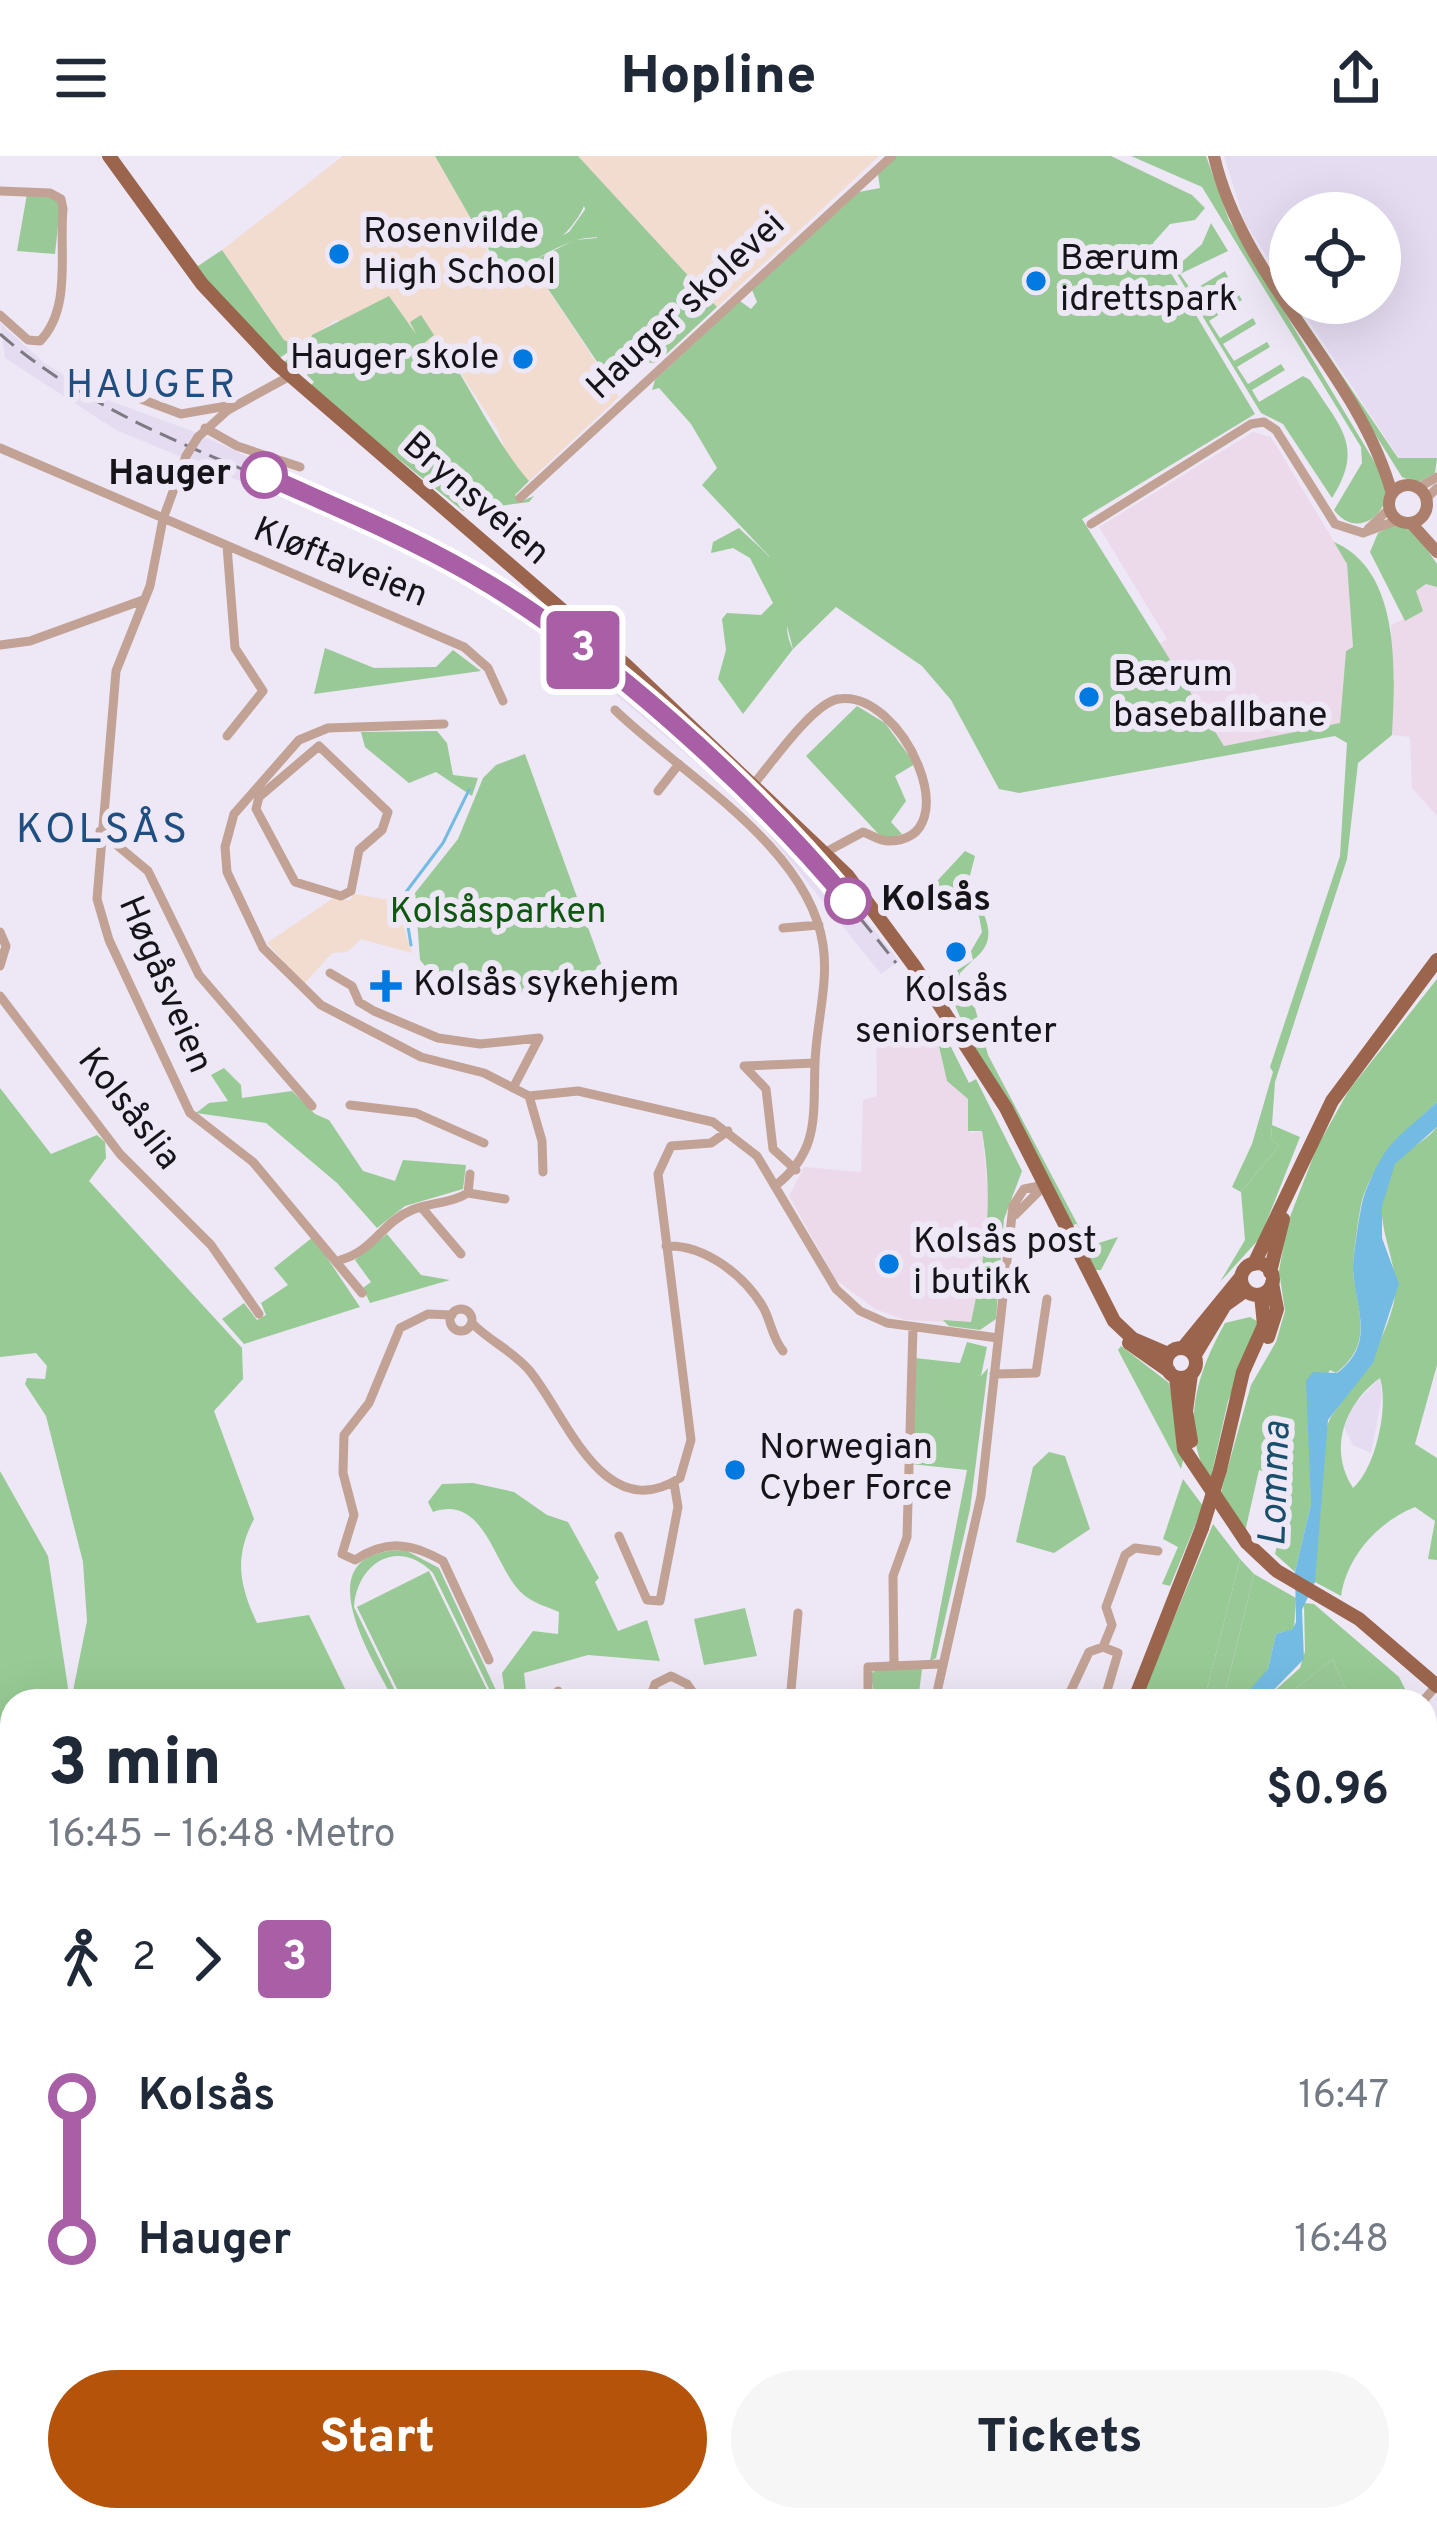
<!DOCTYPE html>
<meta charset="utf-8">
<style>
:root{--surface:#fff;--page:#f6f6f7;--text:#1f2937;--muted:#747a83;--accent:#b45309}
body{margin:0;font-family:Overpass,sans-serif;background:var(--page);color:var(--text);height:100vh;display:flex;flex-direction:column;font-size:45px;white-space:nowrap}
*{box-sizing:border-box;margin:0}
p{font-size:39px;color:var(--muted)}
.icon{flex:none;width:66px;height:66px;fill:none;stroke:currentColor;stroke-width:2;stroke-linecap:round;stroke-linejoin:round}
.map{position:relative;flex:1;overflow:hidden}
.sheet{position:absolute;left:0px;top:1533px;width:1437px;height:843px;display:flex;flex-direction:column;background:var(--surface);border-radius:36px 36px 0 0;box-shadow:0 12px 48px #0002}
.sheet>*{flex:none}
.badge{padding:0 24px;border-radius:9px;font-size:42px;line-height:78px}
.buttons{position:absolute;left:1269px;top:36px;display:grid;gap:24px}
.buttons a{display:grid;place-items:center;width:132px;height:132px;border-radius:50%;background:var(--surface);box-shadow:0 12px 48px #0002;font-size:60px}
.map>.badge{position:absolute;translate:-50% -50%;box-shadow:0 0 0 6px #fff}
.legs{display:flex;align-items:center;gap:18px;height:132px;padding:0 48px;font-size:39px}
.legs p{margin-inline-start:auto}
.overview{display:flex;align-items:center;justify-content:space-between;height:204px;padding:0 48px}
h1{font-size:66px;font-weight:800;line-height:90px}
.primary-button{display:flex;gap:24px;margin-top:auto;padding:24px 48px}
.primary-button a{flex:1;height:138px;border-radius:72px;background:var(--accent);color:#fff;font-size:48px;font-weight:800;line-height:138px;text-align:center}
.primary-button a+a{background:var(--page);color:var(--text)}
ul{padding:0 48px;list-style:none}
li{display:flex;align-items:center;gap:42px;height:144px;font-size:45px}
li i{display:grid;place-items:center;width:18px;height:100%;margin:0 15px;background:currentColor}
li i::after{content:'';width:30px;height:30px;margin:-15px;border:9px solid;border-radius:50%;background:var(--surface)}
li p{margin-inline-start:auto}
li:first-child i{background:linear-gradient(#0000 50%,currentColor 0)}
li:last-child i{background:linear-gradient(currentColor 50%,#0000 0)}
header{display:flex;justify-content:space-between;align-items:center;height:156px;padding:0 48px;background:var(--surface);font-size:54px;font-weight:800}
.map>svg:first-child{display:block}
.commercial{fill:#ecdaeb}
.built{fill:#e6dcf2}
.education{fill:#f2dbcf}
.green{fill:#99c996}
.forest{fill:#97ca94;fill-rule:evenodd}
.water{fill:#73bbe3}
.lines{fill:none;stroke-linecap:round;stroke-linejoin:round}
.stream{stroke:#73bbe3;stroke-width:3}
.street{stroke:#c1a295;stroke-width:9}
.secondary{stroke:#ab7f6b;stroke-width:12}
.primary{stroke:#9b654d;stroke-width:14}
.rail{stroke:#7d7983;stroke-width:3;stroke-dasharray:18 9;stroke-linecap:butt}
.street-bridge{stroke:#c1a295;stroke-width:9}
.primary-bridge{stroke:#9b654d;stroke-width:14}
.line-1-casing{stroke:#fff;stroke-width:27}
.line-1{stroke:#a85fa5;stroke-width:18}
.poi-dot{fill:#007ae1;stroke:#eee7f6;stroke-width:4.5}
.stop-1-dot{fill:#fff;stroke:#a85fa5;stroke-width:6}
.labels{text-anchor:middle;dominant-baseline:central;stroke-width:12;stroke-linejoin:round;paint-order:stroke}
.poi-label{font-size:36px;fill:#161419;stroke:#eee7f6;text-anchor:start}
.street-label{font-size:36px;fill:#161419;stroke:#eee7f6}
.stop-label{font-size:36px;font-weight:bold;fill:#161419;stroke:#eee7f6;text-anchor:end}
.park-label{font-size:36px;fill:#0f5711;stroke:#eee7f6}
.neighbourhood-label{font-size:39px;letter-spacing:3px;fill:#1f4e81;stroke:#eee7f6}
.water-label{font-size:39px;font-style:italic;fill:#18506c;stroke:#eee7f6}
.quarter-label{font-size:42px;letter-spacing:3px;fill:#1f4e81;stroke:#eee7f6}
</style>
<header><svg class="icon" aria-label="menu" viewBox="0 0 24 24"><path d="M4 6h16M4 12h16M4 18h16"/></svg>Hopline<svg class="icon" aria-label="share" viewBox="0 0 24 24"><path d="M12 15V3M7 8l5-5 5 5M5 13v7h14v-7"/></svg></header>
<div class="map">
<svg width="1437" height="2374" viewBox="0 0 1437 2374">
<rect width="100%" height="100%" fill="#eee7f6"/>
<path class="commercial" d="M1253,276L1271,281L1347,407L1353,491L1346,495L1340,568L1224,590L1158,489L1167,483L1099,371Z
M1427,428L1437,431V660L1412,632L1410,581L1392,579L1391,469L1423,455L1416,435Z
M876,862H888L898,874L935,873L947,925L968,943L970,977L982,975L991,1066L971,1167L905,1164L875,1153L836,1124L789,1040L804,1011L861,1016L863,944L877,940Z"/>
<path class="built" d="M1224,0H1437V302H1399L1297,147H1380V57H1290V136L1245,67Z
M0,167L44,207L105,243L192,275L339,343L449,400L545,460L789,668L899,805L881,818L743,646L543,477L490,441L390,387L116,274L5,202Z
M1380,1222L1382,1241L1371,1297L1353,1289L1344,1271L1352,1250Z"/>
<path class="education" d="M343,0H435L463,43L499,120L513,122L530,106L619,241L529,325L509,303L497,273L450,201L435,205L389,140L345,167L336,164L296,191L285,185L222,94Z
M578,0H879L717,151Z
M354,738L395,745L412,797L361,783L347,796L332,797L304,828L267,787L332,743L350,744Z"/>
<path class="green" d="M435,0H578L717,151L657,207L622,205L608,222L530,106L575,84L597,82L584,50C572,78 538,105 507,106L489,94Z
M896,0H1111L1192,39L1205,52L1195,64L1170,68L1153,87L1255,258L1082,363L1224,590L1340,567L1346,495L1353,491L1347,408L1334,386C1402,415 1395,518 1392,579L1358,607L1347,703L1275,926L1271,983L1279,990L1241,1036L1232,1031L1252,988L1273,916L1270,911L1340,700L1347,587L1335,580L1019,637L999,633L951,544L922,510L836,451L793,493L769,400L702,329L717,312L691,268L659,232L652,234L655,224L740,145L751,153L757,146L752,134L859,36L880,32L878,18Z
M1131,0H1206L1229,64L1386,325C1393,357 1357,385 1334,354L1362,307L1361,291L1202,31Z
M27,38L55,41L60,51L55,98L17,95Z
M161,65L198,110L222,94L284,184L298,190L304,204L300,211L290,214L283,207L289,202L287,197L278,203L224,146Z
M1211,67L1228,95L1180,118L1192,135L1225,115L1228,121L1195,141L1206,159L1239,139L1242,144L1209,165L1220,182L1253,162L1256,168L1223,188L1234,205L1267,186L1270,191L1237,211L1248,228L1281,208L1285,214L1252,234L1259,246L1303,220L1310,224C1340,272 1365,289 1332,342L1283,268L1261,257L1174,113L1202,88Z
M389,140L416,178L410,166L421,159L434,179L423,188L435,205L449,200C475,241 498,289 529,325L515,339L522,345L534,340L529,346L463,355L309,231L314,226L307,219C316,204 305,194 312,179Z
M1293,147L1398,302H1437L1435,317L1417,327L1402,321Z
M1393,369L1413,373L1437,408V431L1426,428L1416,435L1423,455L1405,465L1370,396L1378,377Z
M325,492L374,512L436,511L453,494L481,515L314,538Z
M857,550L885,567L915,608L895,620L906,645L891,666L902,678L884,684L806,600Z
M437,575L447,587L453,619L478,622L472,640L436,616L409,627L365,591L361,576Z
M525,598L602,810C552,839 462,857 420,804L415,737L458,683L483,622L496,609Z
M973,804L960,817L955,834L975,852L988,899L1089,1090L1118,1081L1101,1114H1094L1076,1082L1082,1079L1077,1068L1068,1070L970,885L944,823Z
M935,873H942L969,927L976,923L1022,1015L1004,1063L996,1163L980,1174L949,1170L943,1164L971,1166C986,1095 994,1048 982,975H968V943L947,925Z
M915,1202L960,1207L966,1221V1216L981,1220L988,1212L970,1353L936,1502L930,1505L967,1314L911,1308Z
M1049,1296L1065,1300L1090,1373L1054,1397L1016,1386L1033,1311Z
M405,1394L439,1412L501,1545H495L433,1417C398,1381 357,1407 354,1451L400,1545H394C371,1500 302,1394 405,1394Z
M1240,1403L1254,1418L1223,1545H1204Z
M429,1415L492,1544L491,1545H403L357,1451Z
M745,1452L757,1500L704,1509L694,1463Z
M1333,1503L1350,1545H1279Z
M878,1513H922L918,1545H875L871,1518Z"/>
<path class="forest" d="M589,48L613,74C600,85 589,79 574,85C553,92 528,106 513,122L493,114L489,94L512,107L569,76Z
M739,372C757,390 783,407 787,434C790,455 782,474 793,493L743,558L718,523L726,494L722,463L727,457L761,459L773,447L750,402L733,392L711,397L713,386Z
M965,695L975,700L969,723C977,752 1006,779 973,804L971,795L982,776L979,760L948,738L938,750L926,737Z
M1437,823V946C1408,974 1377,1001 1363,1041C1360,1048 1352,1108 1353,1115C1357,1156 1375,1187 1336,1217L1330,1214L1310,1245L1311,1348L1295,1416L1275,1398L1292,1323L1259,1314L1245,1376L1219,1343L1251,1229L1276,1186L1285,1155L1279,1115L1288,1066L1317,991L1349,934Z
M224,912L241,929L242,942L292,935L315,958L329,964L363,1015L395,1025L403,1004L466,1009L463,1033L405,1050L377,1072L337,1027L266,967L196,957L209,947L228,945L211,919Z
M0,932L51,998L97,979L105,986L106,1002L89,1025L242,1192L243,1223L214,1255L254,1363C234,1401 239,1429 257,1467L309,1459L351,1545H71L87,1465L83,1406L46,1260L25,1228L27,1222L45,1223L47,1210L36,1197L0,1201Z
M1272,969L1300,981L1260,1082L1220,1126L1245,1084L1241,1036L1279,990L1271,983Z
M1437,971V1209L1415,1288L1437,1302V1404L1428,1403L1435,1365L1415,1351C1378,1366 1347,1400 1341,1440L1315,1426C1315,1397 1318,1280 1331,1261C1356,1225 1381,1194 1393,1150C1406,1103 1360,1061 1395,1008C1405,993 1426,986 1437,971ZM1380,1222C1389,1250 1376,1312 1353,1332C1328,1294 1344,1248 1380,1222Z
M387,1078L421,1119L450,1124L370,1147L363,1132L371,1126L355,1104Z
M313,1081L360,1151L244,1188L222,1163L244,1147L257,1164L266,1159L261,1147L288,1129L274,1112Z
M1250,1161L1260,1167L1228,1245L1210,1325C1179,1272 1197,1217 1225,1167Z
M967,1186L987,1191L981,1220L966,1217L968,1249L948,1256L933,1218L960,1207Z
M1121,1190L1169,1227L1184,1300L1181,1313L1118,1194Z
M0,1315L48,1400L70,1545H12V2364H556L558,2374H0Z
M1183,1323L1203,1350L1170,1430L1162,1428L1178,1391L1163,1383Z
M473,1327L514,1336L547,1359L568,1366L599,1422L595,1426L618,1475L647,1464L660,1505L588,1499L524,1517L527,1545H506L502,1517L533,1475L558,1478L559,1456C548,1451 533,1447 524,1439C495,1417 487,1337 433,1356L428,1346L442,1328Z
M1213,1368L1240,1403L1204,1545H1140Z
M1254,1418L1296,1442L1294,1473L1276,1478L1268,1513L1247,1542L1223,1545Z
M1304,1447L1314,1448L1399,1521L1411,1545H1350L1333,1503L1279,1545H1263L1300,1512L1305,1495Z"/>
<path class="water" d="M1437,946V971L1395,1008L1382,1050V1082L1399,1128L1373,1207L1328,1264L1315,1426L1302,1454L1304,1503L1263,1545H1240L1268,1513L1276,1478L1293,1473L1296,1466L1295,1416L1311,1348L1306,1225L1313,1216L1337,1217C1376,1187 1356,1155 1353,1114C1352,1107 1361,1046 1364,1040C1386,983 1396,985 1437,946Z"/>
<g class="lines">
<path class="stream" d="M411,789L403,740L443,687L469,634
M0,2272L12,2243"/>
<path class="street" d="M0,35L50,37L61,43L63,53C59,95 72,153 40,185L28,184L0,159
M141,243L181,258L238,248
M205,272L237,290L300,311
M198,281L228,254L290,220
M0,292L464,491L488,512L503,545
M186,300L163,363L150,430L116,515L97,743L109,784L190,957L253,1006L362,1137
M1418,332L1437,321
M520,342L892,0
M1426,343L1437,332
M1091,368L1251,268L1264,266L1276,274L1335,368L1363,377L1398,364
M1368,373L1390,352
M227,390L235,492L263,535L227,580
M0,489L30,485L143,444
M615,554C681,618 809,691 823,789C829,827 816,869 815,907C813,960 820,995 775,1030
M444,568L328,572L299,584L234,658L225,691L227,716L263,792L321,849L421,901L484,917L529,940
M319,590L388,656L382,674L359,694L351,735L341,740L295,726L256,653L259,641Z
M753,629C771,608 812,548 838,543C903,532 970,684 889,685C879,685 872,679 863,676L826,696
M658,635L679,608
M100,675L148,715L199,819L312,950
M783,772L819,769
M0,776L6,790L0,810
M330,817L352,830L359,846L374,855L438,882L480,888L539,882L513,932
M0,840L120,998L211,1089L259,1158
M744,910L766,933L773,993L796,1014
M744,910L815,907
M350,949L416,957L484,987
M543,1016L542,985L529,940L578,935L713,966L757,1000L836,1133L860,1155L887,1167L998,1182
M468,1037L505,1043
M422,1052L461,1098
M1015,1059L1044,1030
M666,1090C704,1088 744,1119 763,1151C771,1165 772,1182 783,1195
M340,1104C373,1096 382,1066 412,1054C431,1046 450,1048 468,1037L470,1018
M450 1164a11 11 0 1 1 22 0a11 11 0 1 1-22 0Z
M452,1159L428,1158L400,1172L369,1247L344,1279L343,1317L354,1359L342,1398L355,1404C387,1383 411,1387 443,1405L489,1504
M472,1167C489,1185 512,1194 529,1214C567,1260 603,1371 680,1322L691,1284L658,1018L671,990L711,987L728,975
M994,1218L1036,1217L1047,1143
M619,1380L647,1444L660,1445L678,1351L674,1327
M1103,1491L1112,1469L1106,1451L1125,1399L1135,1392L1158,1395
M894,1509L893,1420L907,1381L913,1171
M558,1535L561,1545
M868,1544V1511L940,1508
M649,1545L655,1528L671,1520L687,1528L699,1545
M790,1545L798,1457
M935,1545L981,1340L1013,1050L1024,1033L1045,1029
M1066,1545L1089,1496L1103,1491L1118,1497L1104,1545
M1423,1545L1437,1529
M1425,2262L1437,2266
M608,2364L612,2374
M671,2364L684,2367
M708,2364V2374
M857,2364L861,2374
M980,2364L981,2374
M1014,2364L1015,2374
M1070,2364L1071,2374
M828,2374L832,2364
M891,2374H896"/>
<path class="secondary" d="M1214,0C1243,126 1358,215 1392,338
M1389 348a19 19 0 1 1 38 0a19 19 0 1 1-38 0Z
M1411,367L1437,396
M1425,2038L1437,2023
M1392,2374L1393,2364"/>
<path class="primary" d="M109,0L202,128L277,208L627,510L847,719L915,811L1006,952L1114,1165L1133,1183L1168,1198
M1241 1123a16 16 0 1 1 32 0a16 16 0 1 1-32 0Z
M1254,1108L1332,945L1437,804
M1270,1116L1283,1063
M1268,1181L1277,1153L1272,1127
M1129,1187L1169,1215
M1166 1207a15 15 0 1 1 30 0a15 15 0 1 1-30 0Z
M1183,1192L1241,1121
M1195,1199L1225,1149L1246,1134
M1176,1221L1184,1293L1247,1387L1277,1415L1359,1463L1437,1530
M1191,1285L1186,1255L1191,1218
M1220,1314L1243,1216L1264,1169L1261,1139
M1134,1545L1202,1372
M1104,2364L1105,2374"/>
<path class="rail" d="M0,178C115,279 277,319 412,386C598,478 770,645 896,807"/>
<path class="street-bridge" d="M186,300L198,281"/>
<path class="primary-bridge" d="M1202,1372L1220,1314"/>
</g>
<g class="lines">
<g class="line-1-casing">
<path id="line-1" d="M264,319C333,350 404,379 470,417C600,491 752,630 848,745"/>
</g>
<use href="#line-1" class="line-1"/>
</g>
<g class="poi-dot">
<circle cx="339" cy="98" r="12"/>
<circle cx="1036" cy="125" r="12"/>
<circle cx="523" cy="203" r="12"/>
<circle cx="1089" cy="541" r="12"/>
<circle cx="956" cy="796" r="12"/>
<path d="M380 812h12v12h12v12h-12v12h-12v-12h-12v-12h12z"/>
<circle cx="889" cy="1108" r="12"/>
<circle cx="735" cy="1314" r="12"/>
</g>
<g class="stop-1-dot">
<circle cx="264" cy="319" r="21"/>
<circle cx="848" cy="745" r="21"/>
</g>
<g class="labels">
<g class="poi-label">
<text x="363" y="77">Rosenvilde<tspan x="363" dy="41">High School</tspan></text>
<text x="1060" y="104">Bærum<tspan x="1060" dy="41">idrettspark</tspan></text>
<text x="499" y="203" text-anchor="end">Hauger skole</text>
<text x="1113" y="520">Bærum<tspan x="1113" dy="41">baseballbane</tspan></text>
<text x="413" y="830">Kolsås sykehjem</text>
<text x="956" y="836" text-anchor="middle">Kolsås<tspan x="956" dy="41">seniorsenter</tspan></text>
<text x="913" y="1087">Kolsås post<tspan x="913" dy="41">i butikk</tspan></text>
<text x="759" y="1293">Norwegian<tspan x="759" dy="41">Cyber Force</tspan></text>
</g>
<g class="street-label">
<text transform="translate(687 151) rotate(-43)">Hauger skolevei</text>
<text transform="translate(475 344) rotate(41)">Brynsveien</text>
<text transform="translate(340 408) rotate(22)">Kløftaveien</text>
<text transform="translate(164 829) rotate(67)">Høgåsveien</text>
<text transform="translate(128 954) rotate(52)">Kolsåslia</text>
</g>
<g class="stop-label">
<text x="231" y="319">Hauger</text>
<text x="881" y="745" text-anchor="start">Kolsås</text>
</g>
<g class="park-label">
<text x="498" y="757">Kolsåsparken</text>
</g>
<g class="neighbourhood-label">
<text x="152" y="231">HAUGER</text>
</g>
<g class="water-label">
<text transform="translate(1277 1328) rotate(-88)">Lomma</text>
</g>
<g class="quarter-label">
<text x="103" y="675">KOLSÅS</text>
</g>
</g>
</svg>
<div class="buttons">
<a><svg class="icon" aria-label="locate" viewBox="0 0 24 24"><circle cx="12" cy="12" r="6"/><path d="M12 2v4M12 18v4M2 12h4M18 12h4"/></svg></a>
</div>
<b class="badge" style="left:583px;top:494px;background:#a85fa5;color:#fff">3</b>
<section class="sheet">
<div class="overview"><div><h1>3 min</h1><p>16:45 – 16:48 · Metro</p></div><b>$0.96</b></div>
<div class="legs"><svg class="icon" aria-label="walk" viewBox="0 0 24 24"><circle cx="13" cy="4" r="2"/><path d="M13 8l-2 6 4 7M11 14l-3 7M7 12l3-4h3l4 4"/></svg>2<svg class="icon" aria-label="forward" viewBox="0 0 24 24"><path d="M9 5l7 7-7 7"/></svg><b class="badge" style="background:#a85fa5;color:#fff">3</b></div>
<ul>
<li><i style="color:#a85fa5"></i><b>Kolsås</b><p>16:47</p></li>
<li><i style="color:#a85fa5"></i><b>Hauger</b><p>16:48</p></li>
</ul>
<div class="primary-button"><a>Start</a><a>Tickets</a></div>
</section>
</div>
